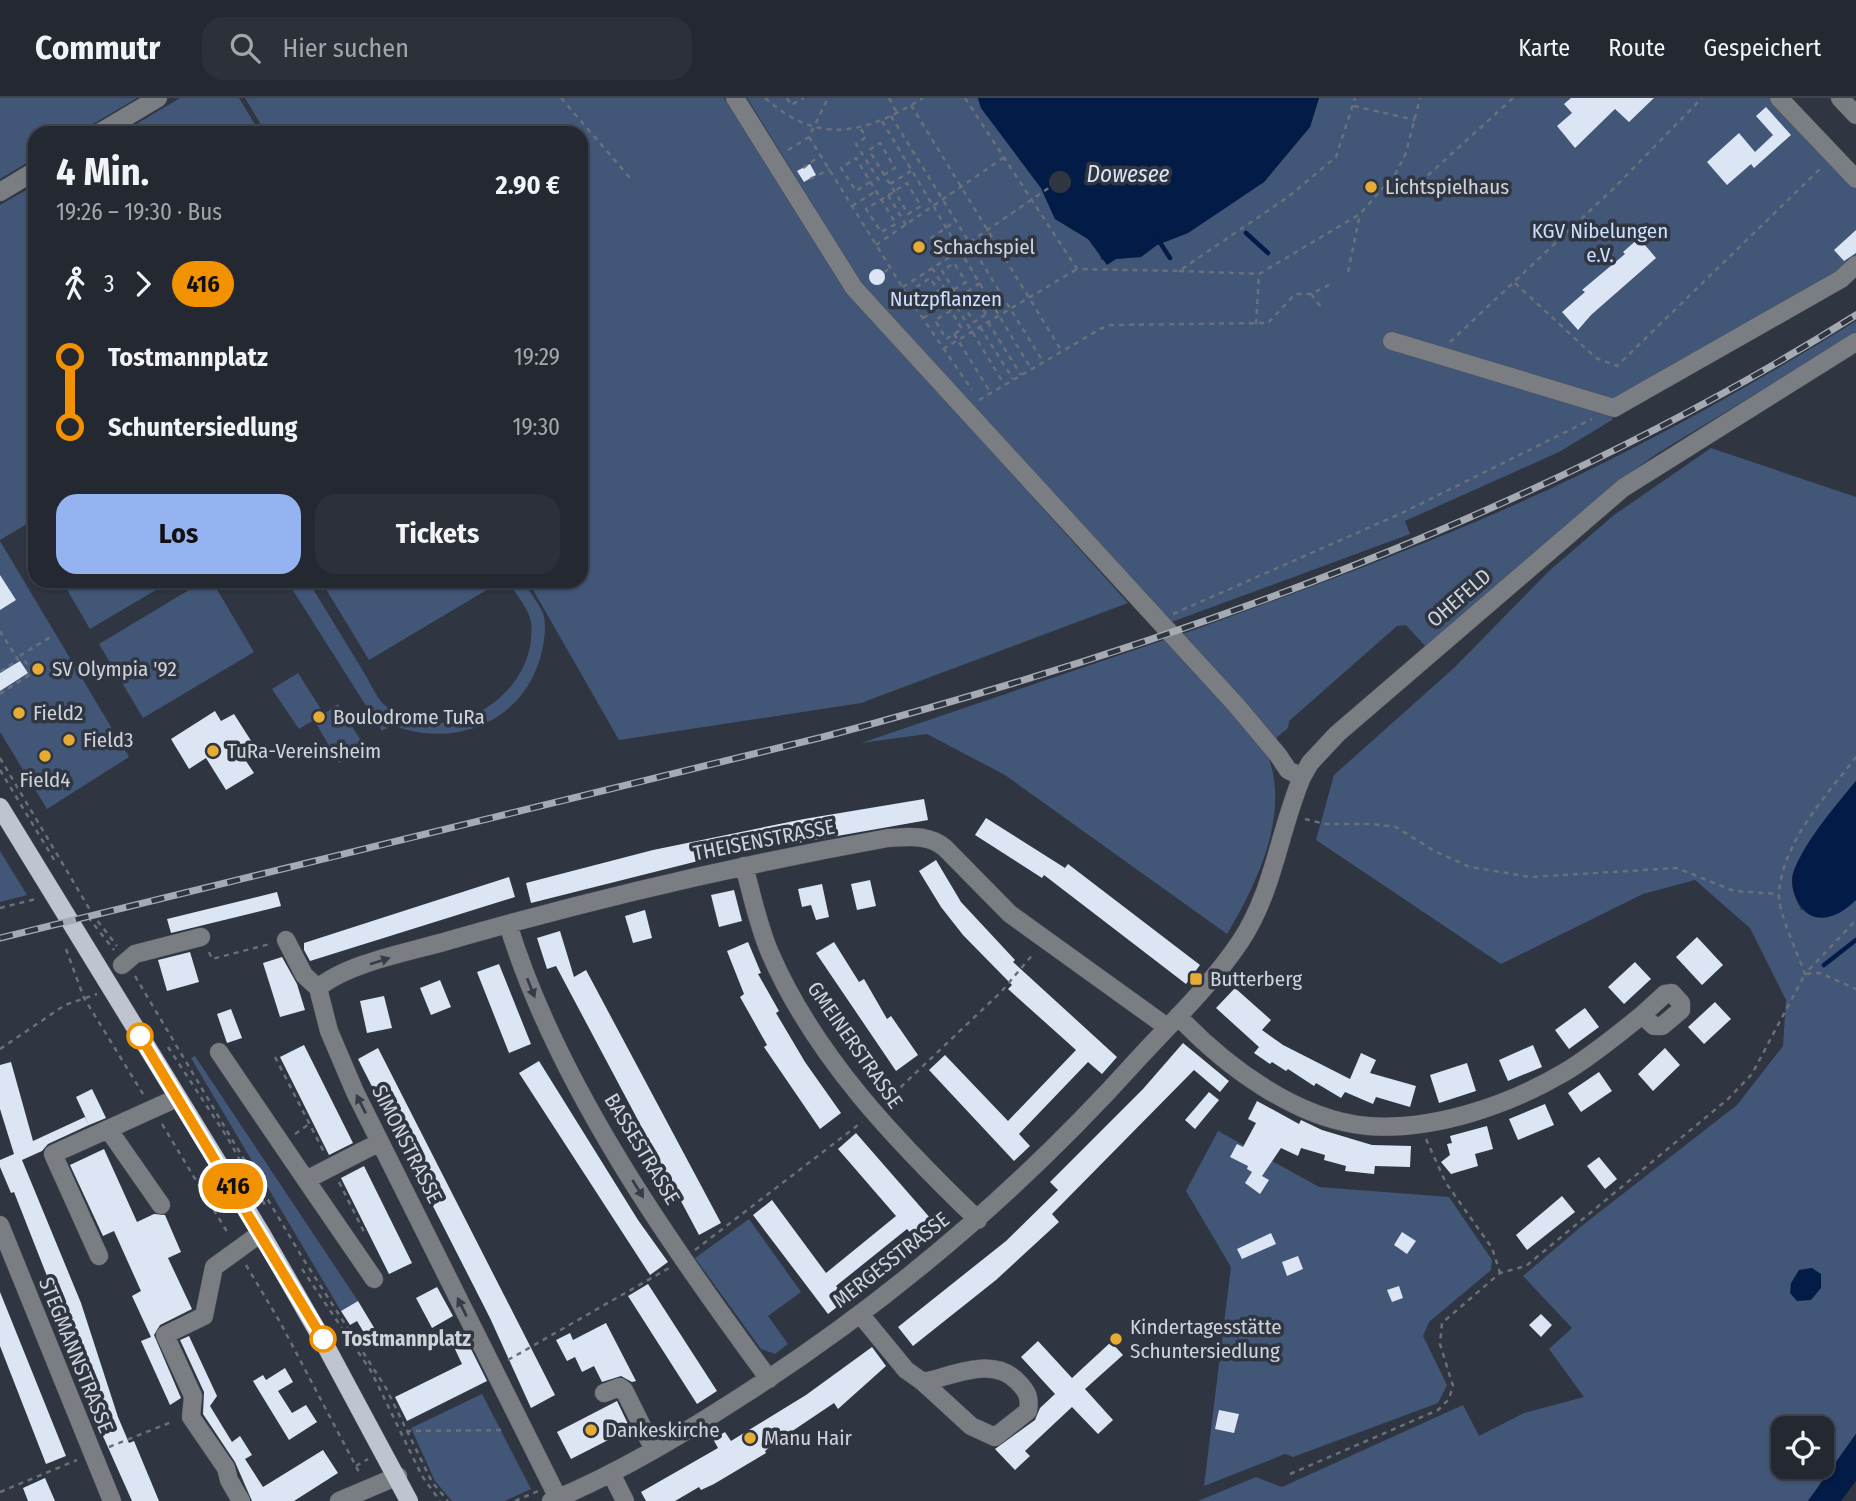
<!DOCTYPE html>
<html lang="de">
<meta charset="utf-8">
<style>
:root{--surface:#232831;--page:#2b3039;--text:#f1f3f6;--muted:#a3a6ab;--line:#40444d;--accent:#95b2f1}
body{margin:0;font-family:"Fira Sans Condensed",sans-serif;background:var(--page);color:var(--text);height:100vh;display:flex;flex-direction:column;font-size:26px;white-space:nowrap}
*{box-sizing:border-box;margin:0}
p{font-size:23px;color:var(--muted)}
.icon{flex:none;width:38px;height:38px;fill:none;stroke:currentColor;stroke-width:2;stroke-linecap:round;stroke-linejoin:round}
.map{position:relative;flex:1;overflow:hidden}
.sheet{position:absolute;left:28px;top:28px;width:560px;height:462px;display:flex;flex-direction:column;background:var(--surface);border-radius:21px;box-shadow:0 2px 5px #0004,0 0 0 2px var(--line)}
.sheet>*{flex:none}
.badge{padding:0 14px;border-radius:23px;font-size:24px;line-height:46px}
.buttons{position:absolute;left:1771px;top:1318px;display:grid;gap:14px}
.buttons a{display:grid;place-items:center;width:63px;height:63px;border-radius:14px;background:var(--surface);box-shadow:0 2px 5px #0004,0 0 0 2px var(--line);font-size:35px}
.map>.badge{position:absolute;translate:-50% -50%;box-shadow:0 0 0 4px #fff}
.legs{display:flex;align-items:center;gap:10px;height:77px;padding:0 28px;font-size:23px}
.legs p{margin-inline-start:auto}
.headline{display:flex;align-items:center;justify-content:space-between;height:119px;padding:0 28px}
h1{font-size:38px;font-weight:700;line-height:52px}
.primary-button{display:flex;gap:14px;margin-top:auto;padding:14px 28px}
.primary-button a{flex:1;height:80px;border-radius:21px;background:var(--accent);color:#111;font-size:28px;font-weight:700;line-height:80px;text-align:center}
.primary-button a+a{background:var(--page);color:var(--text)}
ul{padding:0 28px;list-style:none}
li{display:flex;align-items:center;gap:24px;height:70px;font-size:26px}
li i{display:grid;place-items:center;width:10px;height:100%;margin:0 9px;background:currentColor}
li i::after{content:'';width:18px;height:18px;margin:-9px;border:5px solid;border-radius:50%;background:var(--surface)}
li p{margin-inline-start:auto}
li:first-child i{background:linear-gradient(#0000 50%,currentColor 0)}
li:last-child i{background:linear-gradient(currentColor 50%,#0000 0)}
header{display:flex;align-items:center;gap:42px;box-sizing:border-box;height:98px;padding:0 35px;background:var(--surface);border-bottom:2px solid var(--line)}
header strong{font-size:33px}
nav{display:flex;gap:38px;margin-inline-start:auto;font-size:24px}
.search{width:490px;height:63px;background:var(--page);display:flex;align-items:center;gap:18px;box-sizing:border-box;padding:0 24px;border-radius:21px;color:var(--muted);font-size:26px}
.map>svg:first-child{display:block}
.green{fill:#425678;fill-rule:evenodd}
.water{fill:#031b47}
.pier{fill:#2f3641}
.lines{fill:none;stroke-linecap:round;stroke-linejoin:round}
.stream{stroke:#031b47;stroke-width:4.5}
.building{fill:#dce5f3}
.minor-casing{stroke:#4c525d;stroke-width:19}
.major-casing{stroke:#4c525d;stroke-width:19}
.path{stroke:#6a707a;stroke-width:2.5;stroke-dasharray:5 5;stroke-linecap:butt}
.minor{stroke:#7a7e83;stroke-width:18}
.major{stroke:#bec5d1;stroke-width:18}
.rail-casing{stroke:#a5abb3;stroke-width:7}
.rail{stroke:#2f3641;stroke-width:4.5;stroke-dasharray:13;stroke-linecap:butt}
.oneway{fill:#363d48}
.line-1-casing{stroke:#fff;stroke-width:16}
.line-1{stroke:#f39200;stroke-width:10}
.poi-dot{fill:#e6ac36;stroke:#2f3641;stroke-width:2.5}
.stop-1-dot{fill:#fff;stroke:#f39200;stroke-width:3.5}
.labels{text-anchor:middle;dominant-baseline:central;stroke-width:7;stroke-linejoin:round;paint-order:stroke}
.poi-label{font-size:21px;fill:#cfd4db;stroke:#2f3641;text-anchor:start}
.park-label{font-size:21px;fill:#cddfff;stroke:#2f3641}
.street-label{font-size:21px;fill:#cfd4db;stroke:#2f3641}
.stop-label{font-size:21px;font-weight:bold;fill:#cfd4db;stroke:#2f3641;text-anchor:start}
.water-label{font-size:23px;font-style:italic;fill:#dbe4f4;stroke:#2f3641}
</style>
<header>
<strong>Commutr</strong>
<div class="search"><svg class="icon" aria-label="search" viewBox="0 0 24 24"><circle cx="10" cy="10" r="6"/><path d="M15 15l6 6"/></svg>Hier suchen</div>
<nav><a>Karte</a><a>Route</a><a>Gespeichert</a></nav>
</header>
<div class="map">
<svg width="1856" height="1403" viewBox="0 0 1856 1403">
<rect width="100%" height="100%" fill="#2f3641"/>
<path class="green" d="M0,0H137L78,35H35V60L0,81Z
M180,0H239L260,35H121Z
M245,0H724L848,194L1128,505L861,605L619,642L528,483H581V35H266Z
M747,0H978L981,10L1041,90L1055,121L1088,141L1099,152L1101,162L1141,159L1157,147L1188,135L1264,84L1310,29L1319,0H1790L1856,70V159L1836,178L1616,303L1612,322L1559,354L1405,423L1410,436L1166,526L861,185Z
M35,87V421L0,442V107Z
M1856,223V235L1658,355L1620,382L1426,549L1406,527L1397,528L1289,623L1288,630L1276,640L1269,638L1177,538C1312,489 1448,440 1577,378C1673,332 1765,279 1856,223Z
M1711,350L1856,399V683C1839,703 1800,751 1793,775C1789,788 1796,801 1801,812L1856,802V1336L1808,1403H1198L1256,1379L1282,1389L1463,1307L1479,1338L1524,1315L1584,1299L1549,1251L1572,1230L1523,1178L1583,1127L1737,1007L1783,948L1786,902L1750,830L1695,782L1643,796L1501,866L1316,742L1334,677L1455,569L1548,474L1614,417ZM1783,1330H1822V1368H1783Z
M0,443L129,659L47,711L0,634Z
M62,483H171L90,531Z
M204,483H212L254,554L143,620L99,546Z
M287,483H308C328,515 347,547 366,578C372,588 378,603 387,609C447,655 539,597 531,524C529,511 515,495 508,483H523C529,493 538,504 543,515C547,527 544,546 541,557C523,625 453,651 392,627L382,633Z
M321,483H493L495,487L369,562Z
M1167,541L1266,653C1292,712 1258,784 1227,836L1005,677L927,636L861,645Z
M298,575L324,616L338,606L365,649L339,665L314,622L299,631L272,591Z
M0,753L27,797L0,804Z
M195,958L358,1203L341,1213L191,960Z
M1218,1033L1319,1089L1449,1099L1492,1162L1491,1172L1429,1224L1423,1238L1447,1287L1438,1305L1293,1359L1285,1356L1204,1388L1231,1169L1186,1093Z
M749,1121L801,1194L768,1218L788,1246L775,1256L761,1251L695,1160Z
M482,1296L531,1391L505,1403H452L435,1383L411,1330Z"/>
<path class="water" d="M978,0H1319L1310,29L1264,84L1188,135L1157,147L1141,159L1116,161L1107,167L1088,141L1055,121L1041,90L981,10Z
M1856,683V802C1836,822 1809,830 1796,800C1792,793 1791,780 1794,773C1807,740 1834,710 1856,683Z
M1812,1170L1821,1176V1190L1811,1202L1797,1203L1790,1195L1791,1185L1799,1172Z
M1856,1336V1383L1841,1403H1808Z"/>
<path class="pier" d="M1049 84a11 11 0 1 1 22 0a11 11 0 1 1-22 0Z"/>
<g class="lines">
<path class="stream" d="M1246,135L1268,155
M1159,143L1170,160
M1824,867L1856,842"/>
</g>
<path class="building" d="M1571,0H1654L1629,24L1615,11L1575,50L1557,28L1572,15L1564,6Z
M1766,9L1791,37L1754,70L1751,66L1727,87L1707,64L1739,35L1755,54L1773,37L1756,18Z
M810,66L816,77L804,84L797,73Z
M1856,132V155L1844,163L1834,152Z
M1639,140L1656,160L1591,217L1578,232L1562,214L1585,194L1582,192L1625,156L1623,154Z
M869 179a8 8 0 1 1 16 0a8 8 0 1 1-16 0Z
M0,477L16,502L0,512Z
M20,563L28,575L0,593V575Z
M215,613L221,623L234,616L255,649L242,657L254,675L226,692L206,660L189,671L171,641Z
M924,701L928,722L706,761L531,805L526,785L653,752L804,721Z
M986,720L1065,770L1068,766L1200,867L1186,886L1044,777L1042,780L975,737Z
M936,762L961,804L1015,862L1013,864L1117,959L1102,976L1088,964L1019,1036L1030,1048L1014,1063L929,972L945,957L1008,1023L1076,952L1008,891L1012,887L963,837L941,809L919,773Z
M509,779L515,799L310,863L304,852V845Z
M870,782L876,808L857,812L851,786Z
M822,786L829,819L816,822L811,807L802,809L798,791Z
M734,792L742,823L719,829L711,797Z
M277,794L281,808L171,835L167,821Z
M645,812L652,840L633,845L625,818Z
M560,833L574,879L586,872L721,1125L699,1137L556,868L547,871L537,840Z
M1697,839L1723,867L1702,887L1676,859Z
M748,844L761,875L758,876L779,913L776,915L805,964L841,1015L820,1031L764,949L767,947L740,899L744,896L727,853Z
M834,844L859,884L864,881L887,921L891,918L918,957L896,973L816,855Z
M190,854L199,884L167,893L158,862Z
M282,859L297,886L305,912L280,919L263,865Z
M1635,864L1651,881L1624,906L1608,889Z
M499,866L531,946L509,955L477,874Z
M440,882L451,909L431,917L420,890Z
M1235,890L1271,922L1262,932L1283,947L1350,981L1361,955L1376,962L1370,975L1416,988L1410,1009L1376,999L1373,1006L1345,994L1341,1000L1316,985L1314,988L1288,971L1286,973L1272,964L1270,966L1254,955L1259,949L1216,910Z
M384,898L392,930L367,935L360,903Z
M1715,904L1731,921L1704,946L1688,929Z
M1585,910L1599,929L1569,951L1555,932Z
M231,911L242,940L227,945L217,916Z
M1183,945L1229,983L1220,994L1194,972L1052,1116L1059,1124L996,1182L913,1248L898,1229L1006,1143L1058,1092L1050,1084L1143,991Z
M304,947L353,1045L329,1057L280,959Z
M1533,947L1542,969L1508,983L1499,962Z
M378,950L555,1297L531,1310L490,1220L358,961Z
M1665,950L1680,967L1653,993L1638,976Z
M539,963L638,1122L668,1164L650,1177L519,975Z
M11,964L33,1043L85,1019L89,1027L48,1046L42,1053L22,1062L81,1205L118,1319L129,1345L134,1343L159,1403H132L98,1327L93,1314L96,1313L67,1229L14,1094L11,1095L0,1069V1062L14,1056L0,1011V967Z
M1467,965L1476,993L1439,1005L1430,977Z
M1599,974L1612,993L1581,1014L1568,995Z
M92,991L106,1020L89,1027L76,999Z
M1209,994L1219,1002L1195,1031L1185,1022Z
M1257,1003L1299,1026L1301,1022L1322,1032L1372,1047L1411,1048L1410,1069L1375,1068L1374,1076L1345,1073L1346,1068L1324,1062L1325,1057L1301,1050L1298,1058L1281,1050L1262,1078L1269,1082L1260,1096L1245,1085L1252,1074L1247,1071L1248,1068L1230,1059L1237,1046L1243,1049L1256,1025L1248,1021Z
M1545,1006L1554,1027L1518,1042L1509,1021Z
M1487,1028L1493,1051L1475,1056L1478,1068L1451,1076L1441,1064L1450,1057L1447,1046L1452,1045L1450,1038Z
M856,1035L938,1129L920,1145L907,1131L836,1188L846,1202L828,1216L753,1117L772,1102L826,1175L896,1118L838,1051Z
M104,1051L137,1124L154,1116L165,1117L181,1154L168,1160L192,1211L160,1227L154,1237L181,1300L170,1307L141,1243L151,1239L132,1198L141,1193L114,1133L103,1138L70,1067Z
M1599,1059L1617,1081L1605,1091L1587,1068Z
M364,1068L412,1165L389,1176L341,1080Z
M1562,1098L1575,1114L1527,1152L1516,1137Z
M1402,1134L1416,1143L1407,1156L1394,1147Z
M1271,1135L1276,1146L1242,1161L1237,1151Z
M1298,1158L1303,1171L1287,1178L1282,1164Z
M648,1186L717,1293L697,1306L628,1198Z
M1399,1188L1403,1200L1392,1204L1387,1192Z
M437,1189L453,1218L432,1230L416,1200Z
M0,1194L66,1358L46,1366L0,1248Z
M358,1203L379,1238L369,1243L357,1223L350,1227L341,1213Z
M1541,1216L1552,1227L1541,1239L1529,1227Z
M606,1225L636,1283L632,1284L621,1278L602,1284L594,1268L582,1274L575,1259L567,1263L556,1242L570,1235L573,1242Z
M189,1238L217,1298L210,1308L232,1344L240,1338L252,1357L245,1361L263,1389L323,1352L338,1375L294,1403H252L235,1364L203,1316L204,1294L180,1242Z
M467,1243L487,1283L407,1323L395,1299L462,1266L454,1249Z
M1038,1243L1072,1280L1111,1244L1123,1257L1085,1291L1113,1322L1098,1336L1072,1309L1025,1353L1030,1358L1015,1372L995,1351L1035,1322L1040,1310L1055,1296L1021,1259Z
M872,1249L886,1268L838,1311L834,1305L776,1344L765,1353L766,1355L714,1386L701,1392L699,1389L675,1403H646L641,1394L718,1350L713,1341L725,1334L731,1343L806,1297Z
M285,1270L293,1284L278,1293L292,1315L306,1307L317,1324L289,1342L253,1283L263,1277L266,1282Z
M617,1303L628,1326L620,1330L622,1335L571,1361L557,1334Z
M1219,1312L1239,1316L1234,1335L1215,1331Z
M45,1380L55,1403H28L23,1390Z"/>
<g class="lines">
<g class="minor-casing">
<path id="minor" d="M735,0L854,190L1237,608L1278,657L1288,672L1302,679
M1779,0L1856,81
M1840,0L1856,17
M99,35L158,0
M0,94L35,73
M1392,243L1614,310L1841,181L1856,167
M744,768C752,797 758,827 770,855C815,959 897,1044 978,1122
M508,826C557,986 670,1147 769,1281
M286,842L304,877L318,890L329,933L355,994L558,1400
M122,867L135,856L201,839
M318,890C347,865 410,854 447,843C593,801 739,767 888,740C909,739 929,736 945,750L1010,816L1167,929
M1178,918C1225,968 1297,1022 1368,1028C1434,1033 1509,1007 1565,974C1592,958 1617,937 1642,917L1654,928H1662L1681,912V905L1672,895L1665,896L1642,917
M219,954L306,1082L380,1044
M108,1031L161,1107
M306,1082L374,1181
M0,1127L112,1403
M99,1158L53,1056L177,1000
M860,1216L906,1272L923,1284C954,1278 993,1257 1018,1284C1028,1294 1030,1300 1028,1313L995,1339L971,1328L923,1284
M604,1295L620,1289L624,1292L654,1352
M611,1375L625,1403
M241,1403L229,1382L226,1370L191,1319L193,1298L165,1237L204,1218L214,1169L261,1135
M339,1403L398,1378
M551,1403C619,1375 683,1336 745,1296C891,1202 1021,1091 1137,962C1172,924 1211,887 1240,844C1274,793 1279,733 1302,679L1310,665L1337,636L1623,390L1856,244"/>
</g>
<g class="major-casing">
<path id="major" d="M0,709L261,1135L322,1241L409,1403"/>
</g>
<path class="path" d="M561,0L630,80
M765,0C819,48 865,36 923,0
M787,0L791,7L804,0
M889,0L897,15
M965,0L1077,171L1179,173L1288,99L1336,59L1355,0
M911,7L1061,252
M1354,8L1415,22
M891,18L1042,262
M882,23L1030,269
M861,31L866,39L856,46L880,84
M809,39L911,203L972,292
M788,52L809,39L828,0
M803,70L821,57
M810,81L830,71
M870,84L856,93L841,70L856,60C869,82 883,104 896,126L881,134L866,111C880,102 894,94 907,85L921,108L908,116C896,95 882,74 869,52L880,45L895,70L884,77
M890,86L911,73
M1413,91L1513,0
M888,97L906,127
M852,108L876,93
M970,144L1050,89
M922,146L956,123
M876,147L1003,60
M932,170L948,196
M1179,173L1259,176L1360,116L1396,75L1406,55L1420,0
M884,174L891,170
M1348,174L1360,116
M1515,185L1596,260L1617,268L1823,68
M903,189L959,153
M1311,196L1321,209
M959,199L980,185
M957,209L1004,286
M986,216L975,198C962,206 949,214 935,222L946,241L962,231C952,214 941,197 930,180L915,190L927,208C940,201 953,192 966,184L954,165L942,173C953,190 963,207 974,224L986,216
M923,220L947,206
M988,224L1021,277
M1256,226L1259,177
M980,229L1013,281
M954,236L991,295
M1450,244L1613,91L1702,0
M943,251L1077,171
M979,302L1100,231L1111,227L1268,225L1295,196H1311L1333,185
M1173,516L1402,415L1592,321
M0,533L18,562L0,574
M33,575L21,557L52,538
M0,596L43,568
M1856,659C1826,698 1784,742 1779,794C1777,813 1798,856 1805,876L1856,822
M0,660L93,817L117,848
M0,672L56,765
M1305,721L1325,726H1372L1396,729L1434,753L1470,769L1531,779L1677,770L1734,793L1778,796
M0,810L36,801
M88,819L114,852
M66,851L84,900L143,996
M209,854L212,861L270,846
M135,878L302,1159L386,1290L432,1384L448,1403
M168,949L227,1039L265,1107
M0,951L65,907L97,896
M275,959L325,1056
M886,1003L1001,894L1034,855
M162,1026L229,1137
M295,1036L309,1026
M1426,1041L1446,1085L1492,1150L1500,1175
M339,1084L364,1134
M695,1152L862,1024
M246,1167L280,1224L360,1376
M302,1171L371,1273L422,1378L440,1403
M508,1262L669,1170
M406,1333L504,1332
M109,1349L174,1323
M356,1368L368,1361
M1290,1376L1438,1312L1449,1301L1453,1288L1440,1246L1442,1225L1500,1175L1526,1168L1728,1001L1752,976L1805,876L1820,875L1856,891
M0,1394L77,1362
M515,1403L538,1393"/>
<use href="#minor" class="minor"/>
<use href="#major" class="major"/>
<g class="rail-casing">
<path id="rail" d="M0,840L823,639C1182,544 1541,415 1856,217"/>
</g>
<use href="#rail" class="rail"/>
</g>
<defs><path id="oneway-solid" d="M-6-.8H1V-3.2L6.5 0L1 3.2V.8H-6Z" transform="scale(1.75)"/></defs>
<g class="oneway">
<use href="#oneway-solid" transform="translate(380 863) rotate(-18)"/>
<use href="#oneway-solid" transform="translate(531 890) rotate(68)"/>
<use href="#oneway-solid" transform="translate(361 1006) rotate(-117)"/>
<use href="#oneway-solid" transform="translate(638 1091) rotate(58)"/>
<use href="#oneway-solid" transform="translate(462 1209) rotate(-116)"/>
</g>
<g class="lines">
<g class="line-1-casing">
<path id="line-1" d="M140,938L323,1241"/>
</g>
<use href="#line-1" class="line-1"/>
</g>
<g class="poi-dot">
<circle cx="1371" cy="89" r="7"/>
<circle cx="919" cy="149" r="7"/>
<circle cx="38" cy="571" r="7"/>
<circle cx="19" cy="615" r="7"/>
<circle cx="319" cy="619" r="7"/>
<circle cx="69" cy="642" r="7"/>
<circle cx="213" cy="653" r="7"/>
<circle cx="45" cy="658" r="7"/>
<rect x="1189" y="874" width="14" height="14" rx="3.5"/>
<circle cx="1116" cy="1241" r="7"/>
<circle cx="591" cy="1332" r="7"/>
<circle cx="750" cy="1340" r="7"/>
</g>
<g class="stop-1-dot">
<circle cx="140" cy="938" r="12"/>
<circle cx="323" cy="1241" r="12"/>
</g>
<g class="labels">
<g class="poi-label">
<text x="1385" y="89">Lichtspielhaus</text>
<text x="933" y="149">Schachspiel</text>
<text x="52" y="571">SV Olympia '92</text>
<text x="33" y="615">Field2</text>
<text x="333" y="619">Boulodrome TuRa</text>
<text x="83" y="642">Field3</text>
<text x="227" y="653">TuRa-Vereinsheim</text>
<text x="45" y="682" text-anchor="middle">Field4</text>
<text x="1210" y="881">Butterberg</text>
<text x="1130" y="1229">Kindertagesstätte<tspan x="1130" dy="24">Schuntersiedlung</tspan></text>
<text x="605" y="1332">Dankeskirche</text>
<text x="764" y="1340">Manu Hair</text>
</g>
<g class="park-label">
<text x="1600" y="133">KGV Nibelungen<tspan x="1600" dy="24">e.V.</tspan></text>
<text x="946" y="201">Nutzpflanzen</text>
</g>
<g class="street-label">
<text transform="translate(1459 500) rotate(-41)">OHEFELD</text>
<text transform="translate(764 742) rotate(-11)">THEISENSTRASSE</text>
<text transform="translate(855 947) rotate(55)">GMEINERSTRASSE</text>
<text transform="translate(407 1046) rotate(63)">SIMONSTRASSE</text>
<text transform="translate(642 1051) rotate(59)">BASSESTRASSE</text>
<text transform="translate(891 1162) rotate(-38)">MERGESSTRASSE</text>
<text transform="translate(76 1257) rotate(68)">STEGMANNSTRASSE</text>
</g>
<g class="stop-label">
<text x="342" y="1241">Tostmannplatz</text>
</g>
<g class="water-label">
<text x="1128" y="76">Dowesee</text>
</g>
</g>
</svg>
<div class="buttons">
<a><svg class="icon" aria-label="locate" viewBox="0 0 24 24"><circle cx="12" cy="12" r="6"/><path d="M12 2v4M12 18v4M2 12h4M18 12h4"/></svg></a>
</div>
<b class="badge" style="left:233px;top:1088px;background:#f39200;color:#111">416</b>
<section class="sheet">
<div class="headline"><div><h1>4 Min.</h1><p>19:26 – 19:30 · Bus</p></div><b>2.90 €</b></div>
<div class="legs"><svg class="icon" aria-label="walk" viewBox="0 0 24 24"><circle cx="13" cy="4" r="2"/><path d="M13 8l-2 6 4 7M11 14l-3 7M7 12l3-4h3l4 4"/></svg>3<svg class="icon" aria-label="forward" viewBox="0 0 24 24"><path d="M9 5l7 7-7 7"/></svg><b class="badge" style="background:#f39200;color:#111">416</b></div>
<ul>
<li><i style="color:#f39200"></i><b>Tostmannplatz</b><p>19:29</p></li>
<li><i style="color:#f39200"></i><b>Schuntersiedlung</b><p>19:30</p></li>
</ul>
<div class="primary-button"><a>Los</a><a>Tickets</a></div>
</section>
</div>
